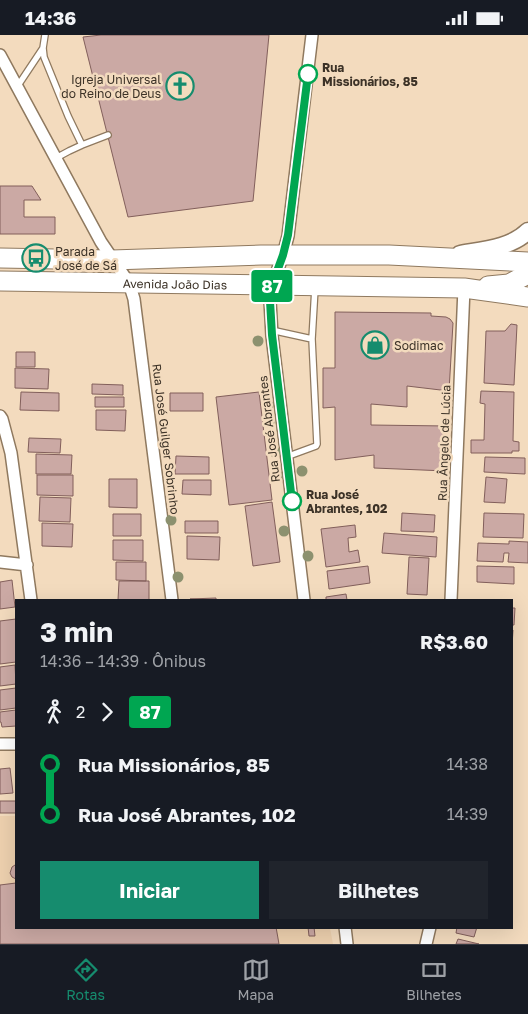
<!DOCTYPE html>
<html lang="pt">
<meta charset="utf-8">
<style>
:root{--surface:#171b24;--page:#20242c;--text:#f1f3f6;--muted:#9ea1a6;--line:#363941;--accent:#168c6e}
body{margin:0;font-family:"Golos Text",sans-serif;background:var(--page);color:var(--text);height:100vh;display:flex;flex-direction:column;font-size:19px;white-space:nowrap}
*{box-sizing:border-box;margin:0}
p{font-size:16px;color:var(--muted)}
.icon{flex:none;width:28px;height:28px;fill:none;stroke:currentColor;stroke-width:2;stroke-linecap:round;stroke-linejoin:round}
.map{position:relative;flex:1;overflow:hidden}
.panel{position:absolute;left:15px;top:564px;width:498px;height:330px;display:flex;flex-direction:column;background:var(--surface);border-radius:0px;box-shadow:0 5px 20px #0002}
.panel>*{flex:none}
.badge{padding:0 10px;border-radius:4px;font-size:18px;line-height:32px}
.map>.badge{position:absolute;translate:-50% -50%;box-shadow:0 0 0 2px #fff}
.legs{display:flex;align-items:center;gap:8px;height:55px;padding:0 25px;font-size:16px}
.legs p{margin-inline-start:auto}
.overview{display:flex;align-items:center;justify-content:space-between;height:85px;padding:0 25px}
h1{font-size:28px;font-weight:700;line-height:38px}
.cta{display:flex;gap:10px;margin-top:auto;padding:10px 25px}
.cta a{flex:1;height:58px;border-radius:0px;background:var(--accent);color:#fff;font-size:20px;font-weight:700;line-height:58px;text-align:center}
.cta a+a{background:var(--page);color:var(--text)}
ul{padding:0 25px;list-style:none}
li{display:flex;align-items:center;gap:18px;height:50px;font-size:19px}
li i{display:grid;place-items:center;width:8px;height:100%;margin:0 6px;background:currentColor}
li i::after{content:'';width:12px;height:12px;margin:-6px;border:4px solid;border-radius:50%;background:var(--surface)}
li p{margin-inline-start:auto}
li:first-child i{background:linear-gradient(#0000 50%,currentColor 0)}
li:last-child i{background:linear-gradient(currentColor 50%,#0000 0)}
.status{display:flex;justify-content:space-between;align-items:center;height:35px;padding:0 25px;background:var(--surface);direction:ltr}
.status svg{height:14px;fill:currentColor}
.tab-bar{display:flex;justify-content:space-around;align-items:center;height:70px;border-top:1px solid var(--line);background:var(--surface);font-size:14px;color:var(--muted)}
.tab-bar a{display:grid;justify-items:center;gap:2px}
.tab-bar .selected{color:var(--accent)}
.map>svg:first-child{display:block}
.built{fill:#edd0ae}
.building{fill:#cba9a4;stroke:#825f5b}
.lines{fill:none;stroke-linecap:round;stroke-linejoin:round}
.lane-casing{stroke:#8f795f;stroke-width:8}
.street-casing{stroke:#8f795f;stroke-width:14}
.secondary-casing{stroke:#8f795f;stroke-width:19}
.primary-casing{stroke:#8f795f;stroke-width:21}
.lane{stroke:#fff;stroke-width:5.5}
.street{stroke:#fff;stroke-width:11}
.secondary{stroke:#fff;stroke-width:16}
.primary{stroke:#fff;stroke-width:19}
.tree{fill:#8c916f}
.line-1-casing{stroke:#fff;stroke-width:11}
.line-1{stroke:#00a651;stroke-width:8}
.stop-1-dot{fill:#fff;stroke:#00a651;stroke-width:2.5}
.labels{text-anchor:middle;dominant-baseline:central;stroke-width:5;stroke-linejoin:round;paint-order:stroke}
.stop-label{font-size:12px;font-weight:bold;fill:#3c3227;stroke:#f3dbbe;text-anchor:start}
.poi-label{font-size:12px;fill:#3c3227;stroke:#f3dbbe;text-anchor:start}
.street-label{font-size:12px;fill:#3c3227;stroke:#f3dbbe}
</style>
<div class="status"><b>14:36</b><svg viewBox="0 0 49 12"><path d="M0 12V9h3v3zM5 12V6h3v6zM10 12V3h3v9zM15 12V0h3v12zM26 1h20v11H26zM47 4h2v5h-2z"/></svg></div>
<div class="map">
<svg width="528" height="909" viewBox="0 0 528 909">
<rect width="100%" height="100%" fill="#f3dbbe"/>
<path class="built" d="M0,781H16V892L330,893L333,909H0Z"/>
<path class="building" d="M101,0H269L253,166L128,182L83,2Z
M0,151H32L41,165H24V182H55V199H0Z
M335,277L431,278V281L446,282L450,284L453,288L449,356L407,351V372L371,369V390L447,391L446,436L374,433V420L335,425V372L323,373V333H335Z
M511,289L517,290L514,350L484,348L486,296H505Z
M16,317H35V332H16Z
M15,333L49,334L48,354L15,353Z
M92,349L123,350V360L92,359Z
M481,356L514,357L513,406L519,407V416H512V418H471V405H484L485,369L480,368Z
M21,357L59,358V376L20,375Z
M259,357L272,465L229,470L216,362Z
M170,358H203V376H170Z
M95,362H124V372H95Z
M96,375H126L125,396L96,395Z
M29,403L61,404L60,418L28,417Z
M36,419L72,420L71,439H36Z
M176,421L209,422V439H175Z
M485,422L525,423V439L484,437Z
M37,440H73V461L37,460Z
M486,442L507,444L505,468L484,467Z
M109,444H137V473L109,472Z
M183,445H211V460L182,459Z
M40,462L71,463L70,487L39,486Z
M272,467L280,527L253,531L245,471Z
M402,478L435,480L434,497L401,496Z
M484,478L524,479L523,503L483,502Z
M113,479H141V501H113Z
M185,486H218V498H185Z
M42,488L73,489L72,512L42,511Z
M355,490L356,502L348,503L349,517L358,515L360,527L326,532L321,494Z
M384,498L437,502L436,522L382,518Z
M187,501L220,502L219,525L187,524Z
M113,505H143V526L113,525Z
M509,506L528,507V528L508,527L509,518H504L503,527L477,526L478,508L509,509Z
M409,522L429,523L427,560L407,559Z
M116,527H146V546L116,545Z
M368,531L370,548L329,554L327,536Z
M477,531L514,532V549L477,547Z
M12,545L15,572L0,574V547Z
M119,546H149V565H118Z
M346,559L347,565H326V562Z
M216,563V565L190,564Z
M511,573H515L514,590H511Z
M16,584V627L0,629V586Z
M511,595H513L512,611H511Z
M15,630L16,649L0,651V632Z
M16,653V673L0,675V655Z
M16,675V691L2,692L1,687H0V677Z
M10,733L13,758L0,759V734Z
M0,766H16V778H0Z
M15,830H16V844L12,842L10,838L12,832Z
M16,848V892H276L279,909H0V850Z
M308,892H314L315,901H309Z
M457,892H477L474,902L456,898Z
M458,904L479,909H456Z"/>
<g class="lines">
<g class="lane-casing">
<path id="lane" d="M45,0L43,13L44,22L68,81L82,110L69,116L56,123
M17,52L43,13
M82,110L108,100
M271,295L312,304L317,409L316,411L286,422
M312,304L315,253"/>
</g>
<g class="street-casing">
<path id="street" d="M0,20L101,207L129,248L134,264L172,565
M0,381L2,384L11,418L31,565
M0,527L27,530
M304,565L272,301L270,266L272,250L283,220L288,201L312,0
M451,565L464,253
M0,709H16
M345,892L347,909
M426,909L430,892"/>
</g>
<g class="secondary-casing">
<path id="secondary" d="M460,219C482,215 511,213 528,196"/>
</g>
<g class="primary-casing">
<g id="primary">
<path d="M0,223L112,225L261,220H389L528,227"/>
<path id="s1" d="M0,246L464,253L528,262"/>
<path d="M488,251L509,249L528,239"/>
</g>
</g>
<use href="#lane" class="lane"/>
<use href="#street" class="street"/>
<use href="#secondary" class="secondary"/>
<use href="#primary" class="primary"/>
</g>
<g class="tree">
<circle cx="258" cy="306" r="5.5"/>
<circle cx="268" cy="370" r="5.5"/>
<circle cx="269" cy="387" r="5.5"/>
<circle cx="275" cy="417" r="5.5"/>
<circle cx="302" cy="436" r="5.5"/>
<circle cx="277" cy="441" r="5.5"/>
<circle cx="171" cy="485" r="5.5"/>
<circle cx="284" cy="496" r="5.5"/>
<circle cx="308" cy="521" r="5.5"/>
<circle cx="178" cy="542" r="5.5"/>
</g>
<g class="lines">
<g class="line-1-casing">
<path id="line-1" d="M292,466L272,300L270,266L272,250L283,220L288,200L308,39"/>
</g>
<use href="#line-1" class="line-1"/>
</g>
<defs>
<g id="church-ring" transform="scale(1.4375)"><circle r="9.5" fill="#f3dbbe" stroke="#168c6e" stroke-width="1.5"/><path d="M-1.2-6h2.4v3.5h3.3v2.4h-3.3V6h-2.4V-.1h-3.3v-2.4h3.3Z" fill="#168c6e"/></g>
<g id="bus-ring" transform="scale(1.4375)"><circle r="9.5" fill="#f3dbbe" stroke="#168c6e" stroke-width="1.5"/><path d="M-5-6H5V4H4V6H2V4H-2V6H-4V4H-5ZM-3.5-4V0h7V-4ZM-3.5 1.2v1.5H-2V1.2ZM2 1.2v1.5H3.5V1.2Z" fill="#168c6e"/></g>
<g id="shop-ring" transform="scale(1.4375)"><circle r="9.5" fill="#f3dbbe" stroke="#168c6e" stroke-width="1.5"/><path d="M-5-2.5h2.3a2.7 3.5 0 0 1 5.4 0H5L5.5 6h-11ZM-1.5-2.5h3a1.5 2.3 0 0 0-3 0Z" fill="#168c6e"/></g>
</defs>
<g fill-rule="evenodd">
<use href="#church-ring" x="180" y="51"/>
<use href="#bus-ring" x="36" y="223"/>
<use href="#shop-ring" x="375" y="310"/>
</g>
<g class="stop-1-dot">
<circle cx="308" cy="39" r="9"/>
<circle cx="292" cy="466" r="9"/>
</g>
<g class="labels">
<g class="stop-label">
<text x="322" y="32">Rua<tspan x="322" dy="14">Missionários, 85</tspan></text>
<text x="306" y="459">Rua José<tspan x="306" dy="14">Abrantes, 102</tspan></text>
</g>
<g class="poi-label">
<text x="161" y="44" text-anchor="end">Igreja Universal<tspan x="161" dy="14">do Reino de Deus</tspan></text>
<text x="55" y="216">Parada<tspan x="55" dy="14">José de Sá</tspan></text>
<text x="394" y="310">Sodimac</text>
</g>
<g class="street-label">
<text stroke="none"><textPath href="#s1" startOffset="175">Avenida João Dias</textPath></text>
<text transform="translate(269 394) rotate(-97)">Rua José Abrantes</text>
<text transform="translate(166 404) rotate(83)">Rua José Guilger Sobrinho</text>
<text transform="translate(444 408) rotate(-88)">Rua Ângelo de Lúcia</text>
</g>
</g>
</svg>
<b class="badge" style="left:272px;top:251px;background:#00a651;color:#fff">87</b>
<section class="panel">
<div class="overview"><div><h1>3 min</h1><p>14:36 – 14:39 · Ônibus</p></div><b>R$3.60</b></div>
<div class="legs"><svg class="icon" aria-label="walk" viewBox="0 0 24 24"><circle cx="13" cy="4" r="2"/><path d="M13 8l-2 6 4 7M11 14l-3 7M7 12l3-4h3l4 4"/></svg>2<svg class="icon" aria-label="forward" viewBox="0 0 24 24"><path d="M9 5l7 7-7 7"/></svg><b class="badge" style="background:#00a651;color:#fff">87</b></div>
<ul>
<li><i style="color:#00a651"></i><b>Rua Missionários, 85</b><p>14:38</p></li>
<li><i style="color:#00a651"></i><b>Rua José Abrantes, 102</b><p>14:39</p></li>
</ul>
<div class="cta"><a>Iniciar</a><a>Bilhetes</a></div>
</section>
</div>
<nav class="tab-bar">
<a class="selected"><svg class="icon" aria-label="directions" viewBox="0 0 24 24"><path d="M12 3l9 9-9 9-9-9zM9 14v-3h6M13 9l2 2-2 2"/></svg>Rotas</a>
<a><svg class="icon" aria-label="map" viewBox="0 0 24 24"><path d="M3 6l6-2 6 2 6-2v14l-6 2-6-2-6 2zM9 4v14M15 6v14"/></svg>Mapa</a>
<a><svg class="icon" aria-label="tickets" viewBox="0 0 24 24"><path d="M3 7h18v10H3zM15 7v10"/></svg>Bilhetes</a>
</nav>
